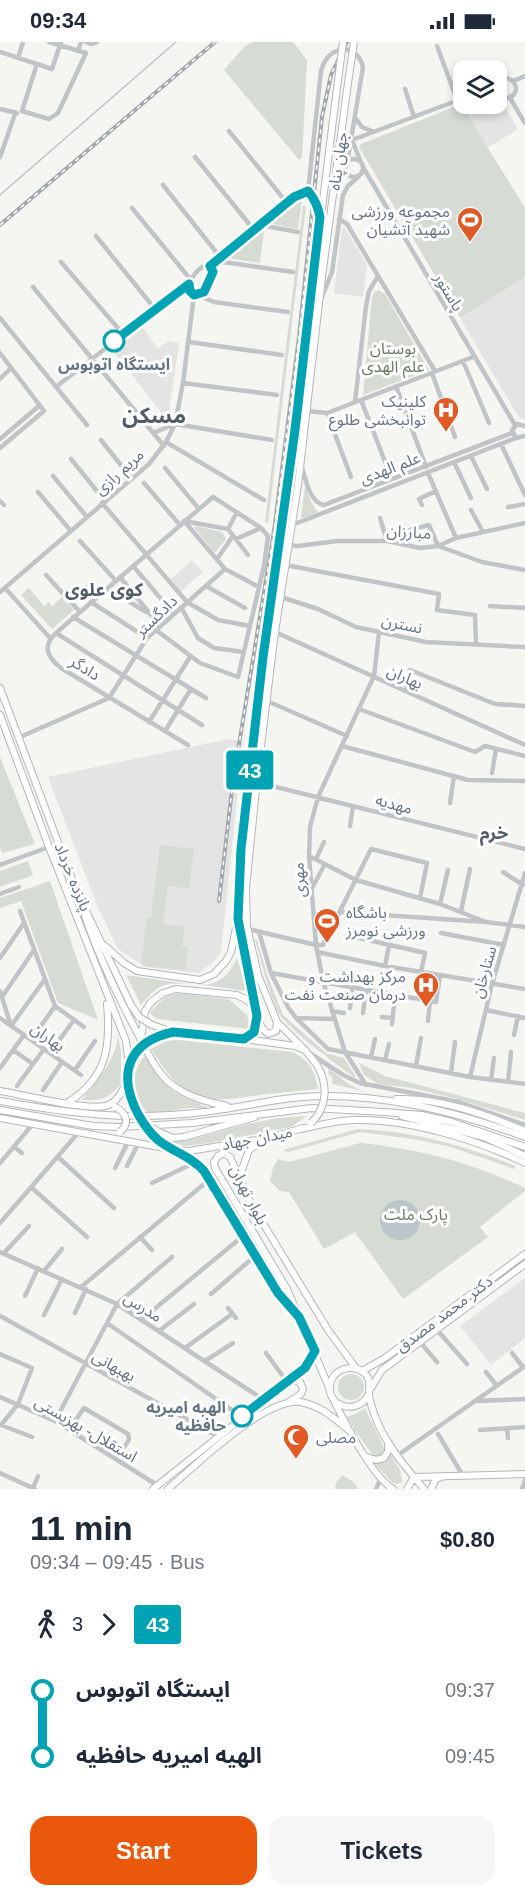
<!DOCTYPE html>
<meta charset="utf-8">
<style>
:root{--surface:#fff;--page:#f6f6f7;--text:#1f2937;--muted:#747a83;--accent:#ea580c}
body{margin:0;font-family:Arial,"Noto Sans Arabic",sans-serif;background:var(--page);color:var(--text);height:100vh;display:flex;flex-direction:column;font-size:22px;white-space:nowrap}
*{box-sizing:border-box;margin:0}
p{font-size:20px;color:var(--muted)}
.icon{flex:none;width:33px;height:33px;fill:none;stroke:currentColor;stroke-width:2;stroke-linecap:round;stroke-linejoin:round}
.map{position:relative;height:1447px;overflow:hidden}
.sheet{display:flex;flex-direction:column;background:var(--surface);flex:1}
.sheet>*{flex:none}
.badge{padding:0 12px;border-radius:4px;font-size:21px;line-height:39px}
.fabs{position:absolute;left:453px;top:18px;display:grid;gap:12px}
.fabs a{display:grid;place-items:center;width:54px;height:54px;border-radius:12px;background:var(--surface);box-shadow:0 3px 9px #0003;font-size:30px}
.map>.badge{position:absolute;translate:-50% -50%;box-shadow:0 0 0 3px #fff}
.legs{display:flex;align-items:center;gap:9px;height:66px;padding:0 30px;font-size:20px}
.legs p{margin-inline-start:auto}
.head{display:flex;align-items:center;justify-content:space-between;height:102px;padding:0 30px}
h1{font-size:33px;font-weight:700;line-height:45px}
.cta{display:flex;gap:12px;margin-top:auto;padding:12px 30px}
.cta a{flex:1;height:69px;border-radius:18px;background:var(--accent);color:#fff;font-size:24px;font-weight:700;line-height:69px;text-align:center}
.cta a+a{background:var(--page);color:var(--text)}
ul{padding:0 30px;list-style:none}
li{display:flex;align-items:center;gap:21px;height:66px;font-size:22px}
li i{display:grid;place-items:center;width:9px;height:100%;margin:0 8px;background:currentColor}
li i::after{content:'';width:15px;height:15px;margin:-8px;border:4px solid;border-radius:50%;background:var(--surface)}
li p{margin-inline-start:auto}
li:first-child i{background:linear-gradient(#0000 50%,currentColor 0)}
li:last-child i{background:linear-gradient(currentColor 50%,#0000 0)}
.status{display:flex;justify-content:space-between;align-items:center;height:42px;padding:0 30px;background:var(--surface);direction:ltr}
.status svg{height:16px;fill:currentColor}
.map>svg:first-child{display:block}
.built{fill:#e3e4e3}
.green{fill:#d6dcd3}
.water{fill:#bbc5ca}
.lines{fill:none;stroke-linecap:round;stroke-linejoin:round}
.stream{stroke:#bbc5ca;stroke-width:1.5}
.major-casing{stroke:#b3b7bb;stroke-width:8}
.minor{stroke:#c0c4c7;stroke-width:4.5}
.major{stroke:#fff;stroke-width:6}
.rail-casing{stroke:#a3a8ae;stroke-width:4}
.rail{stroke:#fff;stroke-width:1.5;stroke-dasharray:4.5;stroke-linecap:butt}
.major-bridge-casing{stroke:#b3b7bb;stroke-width:8;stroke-linecap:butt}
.major-bridge{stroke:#fff;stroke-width:6}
.line-1-casing{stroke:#fff;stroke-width:14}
.line-1{stroke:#00a3b4;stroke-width:9}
.stop-1-dot{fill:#fff;stroke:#00a3b4;stroke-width:3}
.labels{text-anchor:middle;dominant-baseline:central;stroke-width:6;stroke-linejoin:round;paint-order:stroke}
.street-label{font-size:16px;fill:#647483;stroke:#fff}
.poi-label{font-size:16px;fill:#647483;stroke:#fff;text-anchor:end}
.park-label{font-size:16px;fill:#677a63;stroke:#fff}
.stop-label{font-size:16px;font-weight:bold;fill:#647483;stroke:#fff}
.neighbourhood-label{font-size:18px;font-weight:bold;fill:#525d68;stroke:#fff}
.district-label{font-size:22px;font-weight:bold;fill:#525d68;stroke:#fff}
</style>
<div class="status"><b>09:34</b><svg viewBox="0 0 49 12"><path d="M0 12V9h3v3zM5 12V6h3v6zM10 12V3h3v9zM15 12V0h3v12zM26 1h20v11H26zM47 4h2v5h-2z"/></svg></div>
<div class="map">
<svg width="525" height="1447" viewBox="0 0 525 1447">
<rect width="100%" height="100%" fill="#f5f5f2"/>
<path class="built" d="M497,59L505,65L518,87L487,106L461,62H496Z
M342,186H345L367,223L363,255L334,251Z
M525,235V378L519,375L515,369L460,276Z
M141,283L158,307L168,299L179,301L169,370L164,374L111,306Z
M192,518L203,530L181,549L171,537Z
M229,697L243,700L221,910L214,919L199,931L145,925L118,907L97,863L48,735Z
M525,1236V1296L491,1323L460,1284Z"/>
<path class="green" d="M252,0H293L307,18L302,116L299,118L224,28L244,5Z
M461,62L525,166V235L460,276L359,105L361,102Z
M299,158L302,159L298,187L273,182L272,179Z
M303,164H306L268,481L265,480Z
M260,188H264L260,221L227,216V214Z
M379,248L385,252L429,328L363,353L372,255L374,250Z
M305,443L311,460L318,470L303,476L301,475Z
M196,484L222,490L226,497L215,511L194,486Z
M29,546L44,564L49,560L52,564L62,555L74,568L52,587L21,553Z
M0,715L35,802L2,811L0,806Z
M160,803L194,807L189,846L168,844L163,882L185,885L182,904L188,905L185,928L145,924L141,921L147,876H151Z
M28,819L33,833L0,845V829Z
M50,839L98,978L58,961L21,859L0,866V856Z
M255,898H257L268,935L283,973L326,1011L344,1016L356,1035H354C332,1019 300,996 282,976C272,964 260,915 255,898Z
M237,916L247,949C226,947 181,937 162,944C153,948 147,956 141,963L126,933C142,935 199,945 211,942C224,938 232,928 237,916Z
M178,951L228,957L247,973L250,987L157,977L149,971L165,955Z
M118,994L121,1009V1041C110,1057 100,1059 82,1058C96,1040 116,1018 118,994Z
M178,998L292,1010C310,1018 315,1029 318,1047C301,1049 284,1050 267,1052C236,1056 208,1065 180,1044C168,1034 160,1020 151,1007L167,999Z
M146,1013L165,1042L174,1050L208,1066H189L149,1072C131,1057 129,1029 146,1013Z
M359,1021L385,1034L525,1071V1078L457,1057L412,1046L378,1042L364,1033Z
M328,1026L350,1043L363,1049L332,1042V1034L329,1033Z
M307,1074L291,1085L209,1101L187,1104L176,1102L164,1096L175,1099H185L247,1082L278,1076Z
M358,1087C413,1089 465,1104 516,1124L514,1127L451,1105L413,1097L360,1090L288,1110L283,1108Z
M360,1101C420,1107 470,1120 525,1146V1149L480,1185L488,1195L403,1257L355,1190L324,1207L289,1150L280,1149L270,1139L273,1126L278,1117L289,1120Z
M338 1345a13 13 0 1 1 26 0a13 13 0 1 1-26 0Z
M365,1366L384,1406L383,1413L379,1416L374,1415L346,1375L356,1372Z
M389,1409L400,1428L402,1440L399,1442L393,1441L375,1422L385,1419Z
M342,1433L355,1441L358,1447H335L336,1441Z"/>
<path class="water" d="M380 1178a20 20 0 1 1 40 0a20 20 0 1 1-40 0Z"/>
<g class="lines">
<path class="stream" d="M0,153L176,0"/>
<g class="major-casing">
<path id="major" d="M0,646L76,848L131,963
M0,673L49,805L126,999L129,1024
M85,874C99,915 117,953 138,992C147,1009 156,1030 171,1042C188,1055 207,1060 227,1064
M105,904L124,921L137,929L200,938L214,932L226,919L231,910L237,881
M258,977L262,986L268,992L276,989L277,980
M152,983L173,990
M141,996L145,969L151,960L163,951L176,947L237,953L247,958L256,967
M157,996L173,990L244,997L295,1004L305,1008L317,1023
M244,997L254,990L257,974L238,877L241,807L263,615L288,439L337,46
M305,1008L277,980L258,933L247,885L246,846L257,737L275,590L298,443L322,235L347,48
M0,1049C25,1053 81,1068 105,1064C116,1062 122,1050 127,1040
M396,1057C441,1056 484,1072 525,1089
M0,1059C72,1072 130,1079 204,1070C245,1065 284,1054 325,1054C394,1054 461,1071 525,1095
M132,1059C125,1042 125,1027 136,1012
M67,1061C107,1036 111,1005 107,962
M0,1068L93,1084L120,1085L192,1081L312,1066L384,1070L422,1073L452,1080L525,1105
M402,1074L484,1095L525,1114
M0,1076L176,1108L196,1120L204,1129L278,1251L299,1275L330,1348
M301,1087C319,1083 338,1078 356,1078C409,1077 478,1098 525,1121
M161,1091L173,1096L184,1095L255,1075
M154,1094L176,1108L189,1109L269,1096L303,1086
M239,1136L249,1108L262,1099
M296,1268L287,1247L215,1126L214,1120L218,1114L224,1111L230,1115L250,1160L328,1288L356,1326
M362,1329L385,1316L525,1212
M289,1338L300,1340L303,1347L301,1352L290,1359
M371,1346L382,1328L525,1222
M369,1352C355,1378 320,1360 332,1337C339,1324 358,1322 367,1334C371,1340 369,1345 369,1352C369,1359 373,1368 375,1374C384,1400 406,1426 424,1447
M335,1361C346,1383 372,1434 393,1447
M367,1415L376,1418L384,1416L388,1409V1400
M414,1435L525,1432
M153,1447L305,1326L315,1309
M168,1447C195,1424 264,1356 300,1360C321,1363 336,1378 351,1390
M407,1447L414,1435
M431,1447L436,1437L442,1435"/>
</g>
<path class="minor" d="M86,0L91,2L97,0
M437,4L457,58
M78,9L81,0
M0,10L52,27L61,0
M18,16L23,0
M513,39L525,34
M496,41L507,36C521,41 518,57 503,56L496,50
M405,47L414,75
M510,56L525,81
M0,67L17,71
M22,69L49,77L58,71L86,11L49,0
M22,69L37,22
M356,77L362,85L374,90
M229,89L287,161
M352,98L464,56
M352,98L360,118
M0,115L15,72
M195,115L254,188
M345 126a9 9 0 1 1 18 0a9 9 0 1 1-18 0Z
M363,125L515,383
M163,143L220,215
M132,166L191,238
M320,175L316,160L308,149L321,29C328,2 357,0 363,25L347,122
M339,177L347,182L435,329
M260,183L298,190
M96,194L155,267
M216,219L293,230
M61,220L123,292
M206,223L210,224L213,230L204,250L194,253L189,247C189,237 197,227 206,223Z
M210,224L294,155L308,149
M33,245L164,404
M197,253L214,260L288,270
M320,260L332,230L343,153L348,144L358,135
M0,276L87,383
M189,300L282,313
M0,311L44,369L0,406
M463,319L489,381
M432,331L455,395
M0,337L11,326
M183,341L277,353
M57,344L189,242
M396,344L426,425
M361,358L386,422
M355,360L366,264L369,249L378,234
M307,369L327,371L473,315
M327,371L351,435
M525,384L517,382L512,388L516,396L525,394
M153,391L175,382L272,398
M0,397L39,364
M101,398L131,436
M166,400L264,458
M501,402L525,453
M471,414L487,447
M71,417L105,459
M454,420L471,456
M301,422C305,434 309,461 324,463L512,391
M165,426L199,467
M428,431L456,496
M53,434L87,475
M144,441L180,483
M38,450L71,489
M0,459L4,463
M102,461L187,560L218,578L250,584
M422,463L419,457L436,449
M508,465L525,462
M471,468L483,490
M380,476L387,499
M184,479L225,527L259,545
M184,479L228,487L248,513
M292,483L516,396
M228,487L237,470
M406,489L429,483L438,504L456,496L525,481
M236,497L261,486
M80,499L116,539
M288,503L298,504L337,499H387L420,506L438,504L482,520L525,528
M217,517L233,494
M285,523L439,552L437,568L475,573L476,602
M133,524L174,572
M46,533L80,570
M120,535L160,584
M206,544L245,566
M5,546L50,596
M107,546L146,570
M0,550L149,422L166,400L175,382L183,341L194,253
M281,555L318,567L356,585L426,600L525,605
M91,560L147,596
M490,564L525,566
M181,565L198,596L214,606L244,610
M73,575L206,656
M156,588L200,621L238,635L264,524L268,494L261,486L213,455L56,591C42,604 47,615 61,626L188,703
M275,590L525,703
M56,591L202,683
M406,649L410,628L495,662L525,664
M267,659L347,694
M359,667L475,710L485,704L525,714
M149,680L190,615
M165,689L191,647
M20,695L109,656L147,596L225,527
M342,704L468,738L525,739
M492,731L496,707
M256,740L525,807
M450,761L454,734
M350,784L353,764
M309,814L356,838L440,862L486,880
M316,817L324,800
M0,823L49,805
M503,830L523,843
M312,846L325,822
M0,852L19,845
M440,862L448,828
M20,869L55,964L84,985
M461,869L470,827
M340,870L486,880L525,885
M248,887L316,903H323L371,807L427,821L420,856
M259,890L271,931L288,965L296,976L328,1007L470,1035L525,1042
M441,891L504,903
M355,895L425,911L421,930
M317,910L385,924L525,947
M0,916L24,881
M385,924L389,903
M271,931L436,960L440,934
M0,949L11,984
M2,955L34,908
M350,966L352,945
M486,968L525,976
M332,969L344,971
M363,971L366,947
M382,975L392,976
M0,976L81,1033
M296,976L334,977
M428,979L430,959
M392,982L395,953
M11,984L45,937
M514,993L518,974
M31,998L55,964
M13,1008L33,1022
M50,1011L74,978
M311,1012L343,1033L360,1041L459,1060L525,1083
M371,1015L375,997
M385,1018L389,1002
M416,1024L421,996
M0,1026L24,993
M75,1028L95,999
M451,1031L455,1000
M470,1035L492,942L525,831
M491,1038L494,1016
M508,1040L511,1010
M366,1043L345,1010L323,939L316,903L309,814L310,785L318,755L374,634L379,590
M17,1044L44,1007
M43,1048L62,1020
M14,1105L22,1111
M58,1115L114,1166
M0,1121L33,1082
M127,1124L138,1102
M115,1126L128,1100
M152,1141L196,1120
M31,1145L87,1195
M0,1181L79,1090
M140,1195L152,1208
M0,1210L117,1262L264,1358
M4,1211L29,1184
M44,1229L62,1207
M81,1245L210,1137
M211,1252L255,1214
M25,1254L38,1226
M228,1266L236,1276
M75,1271L86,1247
M44,1273L62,1237
M0,1274L217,1394
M141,1278L243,1194
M107,1281L242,1375
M437,1288L467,1322
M159,1289L194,1262
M420,1300L437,1320
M185,1306L232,1272
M266,1311L287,1340
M512,1311L523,1325
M0,1312L32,1326L18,1362L1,1383L32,1395
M205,1319L233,1301
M486,1330L497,1344
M0,1355L55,1379L157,1443
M477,1359L525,1357
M161,1376L167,1366
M55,1379L117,1262L172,1215
M507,1386L508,1396
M69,1388L84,1366L128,1392L129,1398L116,1417
M480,1388L525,1385
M438,1392L463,1434
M398,1413L525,1324
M0,1431L35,1447
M33,1446L38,1434
M376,1447L381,1436
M522,1447L525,1438"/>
<use href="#major" class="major"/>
<g class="rail-casing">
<path id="rail" d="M0,183L215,0
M219,859L233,739L274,489L299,295L322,75L331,33L347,0"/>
</g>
<use href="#rail" class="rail"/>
<g class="major-bridge-casing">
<path id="major-bridge" d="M337,46L343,0
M347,48L354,0
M131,963L139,975L152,983
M136,1012L146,1002L157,996
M132,1059L142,1079L154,1094
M115,1065C127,1071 130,1081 120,1090
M311,1081C328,1065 328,1042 317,1023
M148,1084L161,1091"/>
</g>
<use href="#major-bridge" class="major-bridge"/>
</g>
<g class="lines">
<g class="line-1-casing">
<path id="line-1" d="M114,299L189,242L190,249L194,253L204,250L213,230L210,224L294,155L308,149C315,157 318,165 320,175L295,388L263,615L241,807L238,877L257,974L254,990L244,997L173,990C128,1000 117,1032 138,1072C143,1081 150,1091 158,1098C173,1110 191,1114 204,1129L278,1251L299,1275L315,1309L305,1326L242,1374"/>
</g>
<use href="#line-1" class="line-1"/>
</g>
<defs>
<g id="stadium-pin" transform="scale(1.35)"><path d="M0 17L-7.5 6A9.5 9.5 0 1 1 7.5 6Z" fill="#e15a26" stroke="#fff"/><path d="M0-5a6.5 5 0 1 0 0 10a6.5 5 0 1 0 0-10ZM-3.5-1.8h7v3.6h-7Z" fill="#fff"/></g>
<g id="hospital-pin" transform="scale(1.35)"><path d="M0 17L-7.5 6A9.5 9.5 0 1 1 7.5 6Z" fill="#e15a26" stroke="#fff"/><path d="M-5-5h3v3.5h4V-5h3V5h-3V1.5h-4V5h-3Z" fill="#fff"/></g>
<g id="mosque-pin" transform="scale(1.35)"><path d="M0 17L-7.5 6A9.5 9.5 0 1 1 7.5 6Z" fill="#e15a26" stroke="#fff"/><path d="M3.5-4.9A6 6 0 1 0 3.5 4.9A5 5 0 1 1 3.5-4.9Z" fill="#fff"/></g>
</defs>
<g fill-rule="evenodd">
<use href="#stadium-pin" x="470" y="178"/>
<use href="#hospital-pin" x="446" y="368"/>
<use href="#stadium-pin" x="327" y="879"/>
<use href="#hospital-pin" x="426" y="943"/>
<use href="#mosque-pin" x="296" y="1395"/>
</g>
<g class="stop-1-dot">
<circle cx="114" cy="299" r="10"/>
<circle cx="242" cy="1374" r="10"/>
</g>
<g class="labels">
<g class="street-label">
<text transform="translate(338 119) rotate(-82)">جهان پناه</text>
<text transform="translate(449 250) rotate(59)">پاستور</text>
<text transform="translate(390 426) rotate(-21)">علم الهدی</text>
<text transform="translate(119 430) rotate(-42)">مریم رازی</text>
<text transform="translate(409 490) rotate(4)">مبارزان</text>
<text transform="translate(156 574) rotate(-44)">دادگستر</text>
<text transform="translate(402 582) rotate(12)">نسترن</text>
<text transform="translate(85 626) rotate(32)">دادگر</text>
<text transform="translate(405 635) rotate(24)">بهاران</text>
<text transform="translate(394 762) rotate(15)">مهدیه</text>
<text transform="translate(73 835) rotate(68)">پانزده خرداد</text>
<text transform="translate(299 838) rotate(-93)">مهری</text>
<text transform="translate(484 930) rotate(-74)">ستارخان</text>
<text transform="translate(48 995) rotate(35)">بهاران</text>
<text transform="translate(257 1096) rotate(-11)">میدان جهاد</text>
<text transform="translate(249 1153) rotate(63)">بلوار تهران</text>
<text transform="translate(143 1265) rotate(32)">مدرس</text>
<text transform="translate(444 1272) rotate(-37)">دکتر محمد مصدق</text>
<text transform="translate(114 1324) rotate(29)">بهبهانی</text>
<text transform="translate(86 1387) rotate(30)">استقلال- بهزیستی</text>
</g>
<g class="poi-label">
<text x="450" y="169">مجموعه ورزشی<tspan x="450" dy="18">شهید آتشیان</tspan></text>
<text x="426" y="359">کلینیک<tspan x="426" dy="18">توانبخشی طلوع</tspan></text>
<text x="346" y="870" text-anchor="start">باشگاه<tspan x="346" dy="18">ورزشی نومرز</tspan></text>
<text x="406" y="934">مرکز بهداشت و<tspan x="406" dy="18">درمان صنعت نفت</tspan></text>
<text x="316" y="1395" text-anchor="start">مصلی</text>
</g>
<g class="park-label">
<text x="393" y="306">بوستان<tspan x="393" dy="18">علم الهدی</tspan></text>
<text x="416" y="1172">پارک ملت</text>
</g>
<g class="stop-label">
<text x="114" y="322">ایستگاه اتوبوس</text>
<text x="226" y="1365" text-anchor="end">الهیه امیریه<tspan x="226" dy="18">حافظیه</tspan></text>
</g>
<g class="neighbourhood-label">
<text x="104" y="548">کوی علوی</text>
<text x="494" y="791">خرم</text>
</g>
<g class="district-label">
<text x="154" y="373">مسکن</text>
</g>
</g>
</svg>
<div class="fabs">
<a><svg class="icon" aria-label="layers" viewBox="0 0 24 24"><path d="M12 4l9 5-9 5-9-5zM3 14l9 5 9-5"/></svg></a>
</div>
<b class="badge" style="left:250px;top:728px;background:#00a3b4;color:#fff">43</b>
</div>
<section class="sheet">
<div class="head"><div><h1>11 min</h1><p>09:34 – 09:45 · Bus</p></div><b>$0.80</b></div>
<div class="legs"><svg class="icon" aria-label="walk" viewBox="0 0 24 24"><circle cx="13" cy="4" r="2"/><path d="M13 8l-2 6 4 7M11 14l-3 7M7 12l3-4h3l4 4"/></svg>3<svg class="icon" aria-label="forward" viewBox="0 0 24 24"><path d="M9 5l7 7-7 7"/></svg><b class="badge" style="background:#00a3b4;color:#fff">43</b></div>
<ul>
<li><i style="color:#00a3b4"></i><b>ایستگاه اتوبوس</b><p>09:37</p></li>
<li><i style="color:#00a3b4"></i><b>الهیه امیریه حافظیه</b><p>09:45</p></li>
</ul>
<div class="cta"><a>Start</a><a>Tickets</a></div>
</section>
